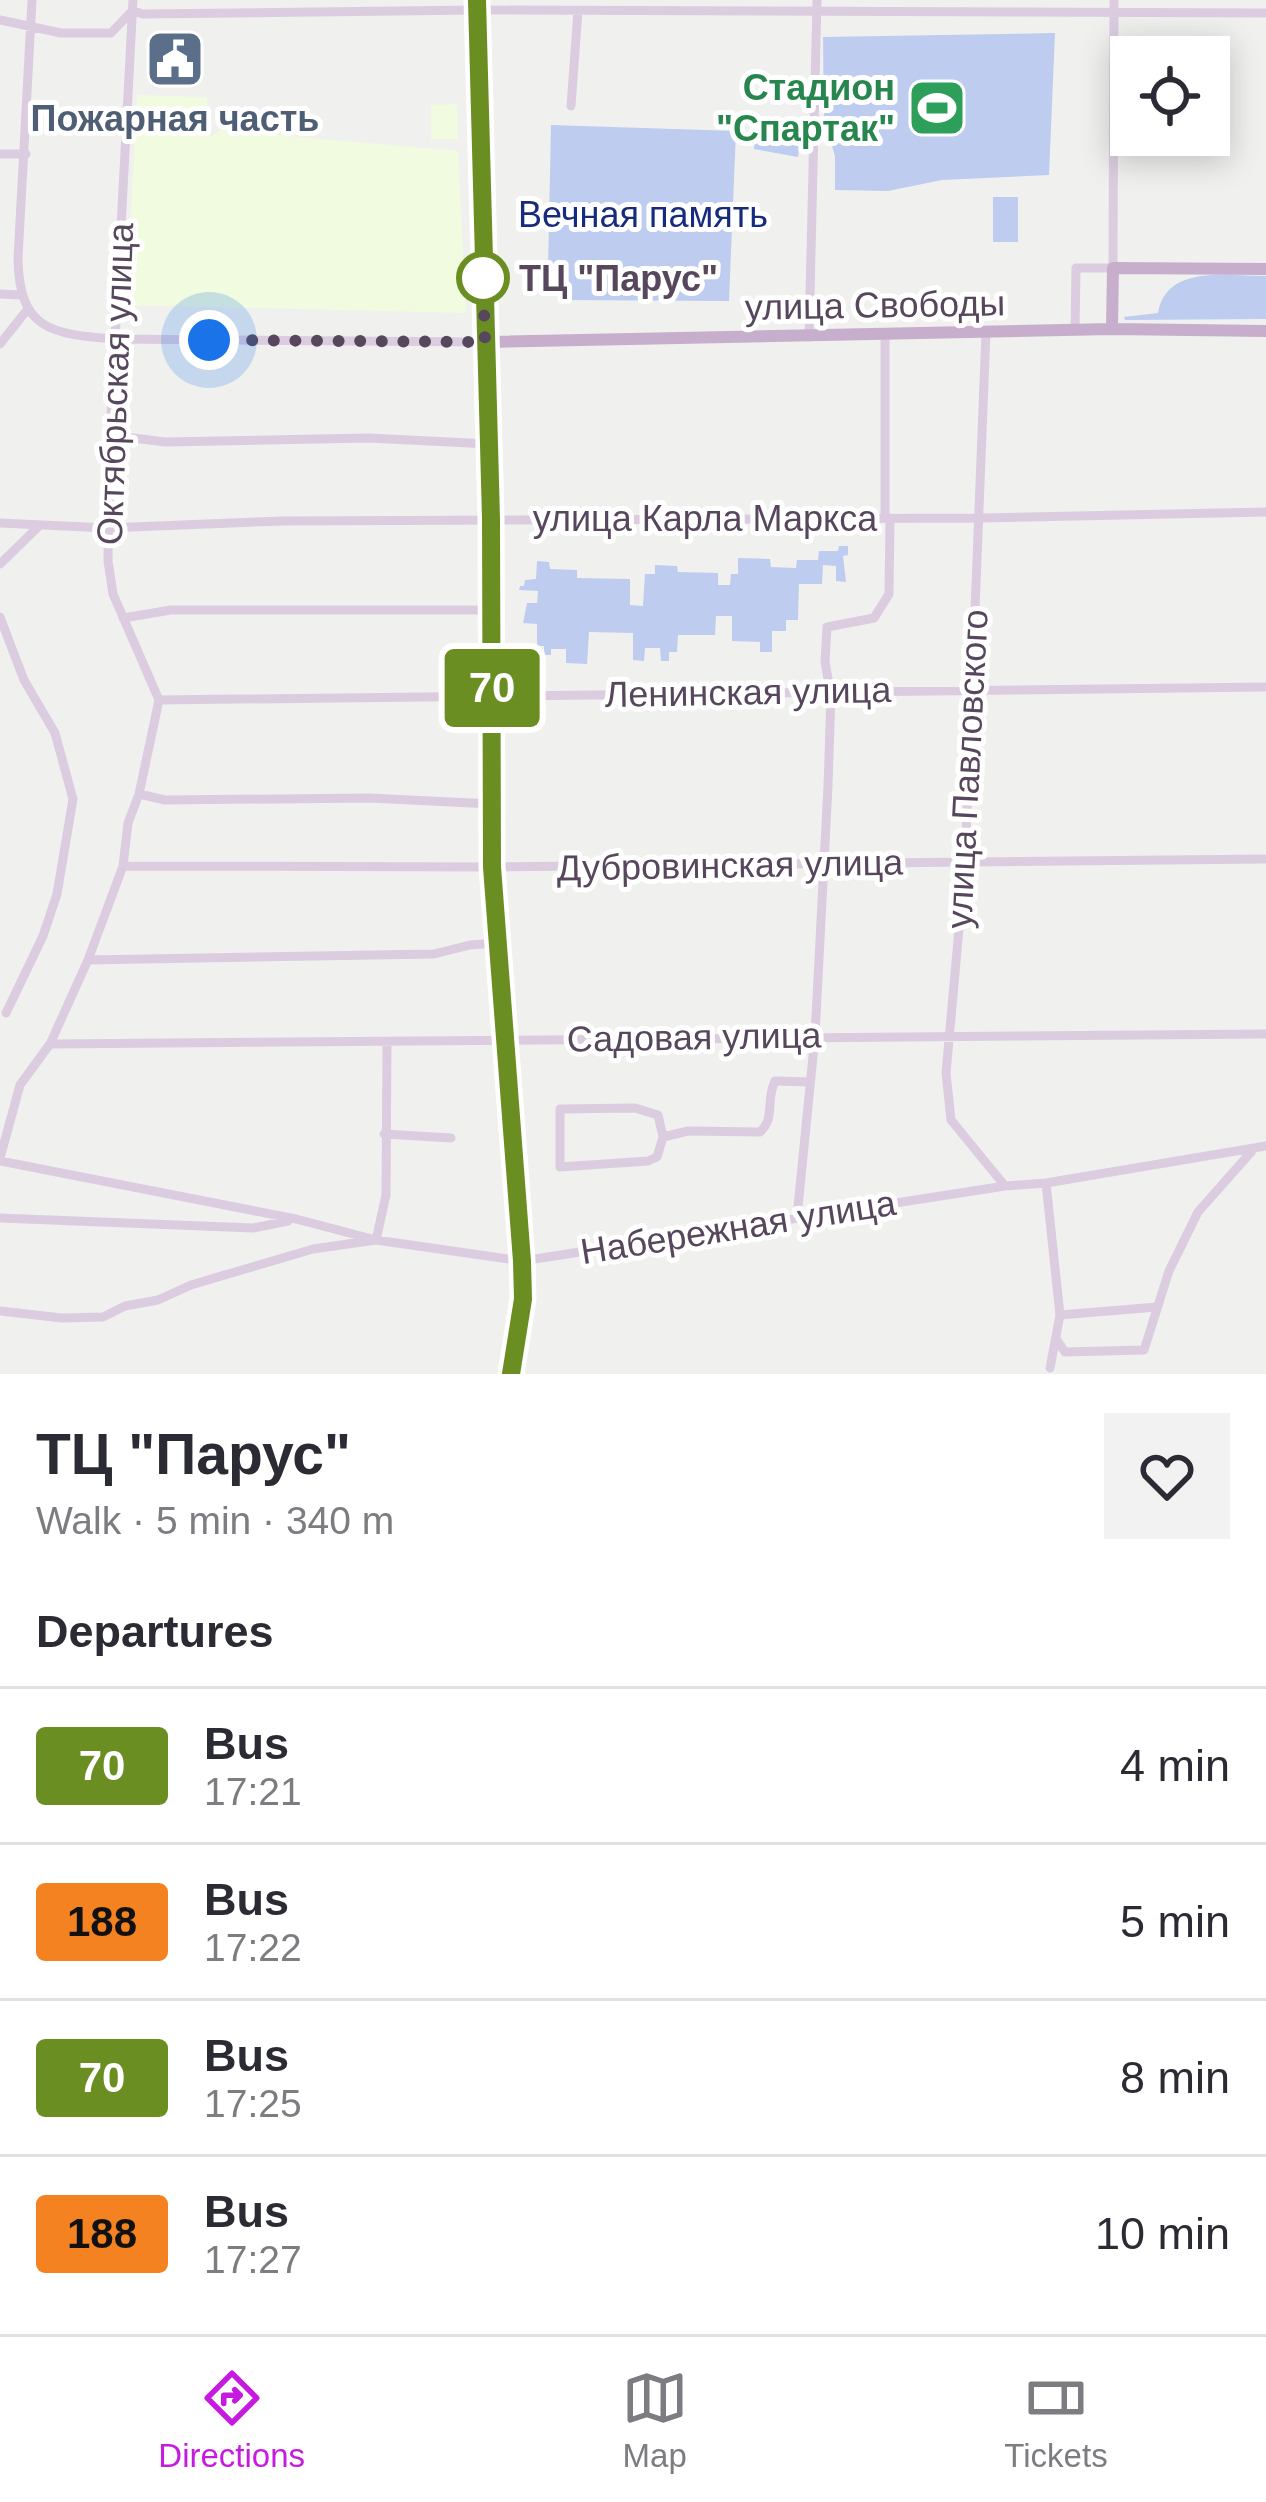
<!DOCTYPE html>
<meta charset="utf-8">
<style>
:root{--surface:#fff;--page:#f2f2f3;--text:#2b2b33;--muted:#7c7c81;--line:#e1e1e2;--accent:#c71ae0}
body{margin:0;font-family:Arial,sans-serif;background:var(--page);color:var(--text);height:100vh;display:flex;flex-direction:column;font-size:45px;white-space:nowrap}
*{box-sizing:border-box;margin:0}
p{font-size:39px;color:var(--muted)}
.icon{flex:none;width:66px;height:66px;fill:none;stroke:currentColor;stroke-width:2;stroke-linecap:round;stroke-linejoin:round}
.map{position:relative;height:1374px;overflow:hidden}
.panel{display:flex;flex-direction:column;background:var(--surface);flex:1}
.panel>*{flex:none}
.badge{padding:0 24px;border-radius:9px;font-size:42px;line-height:78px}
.controls{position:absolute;left:1110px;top:36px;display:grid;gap:24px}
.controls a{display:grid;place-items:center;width:120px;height:120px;border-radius:0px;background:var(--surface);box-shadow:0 6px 30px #0003;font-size:60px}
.you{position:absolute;width:60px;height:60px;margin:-30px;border:9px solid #fff;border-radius:50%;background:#1a73e8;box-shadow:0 0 0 18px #1a73e833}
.map>.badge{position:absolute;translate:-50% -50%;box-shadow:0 0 0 6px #fff}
h2{padding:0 36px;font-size:45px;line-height:108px}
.round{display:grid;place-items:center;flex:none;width:126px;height:126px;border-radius:0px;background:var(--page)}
.head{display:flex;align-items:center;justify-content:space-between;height:204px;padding:0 36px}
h1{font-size:57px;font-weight:800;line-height:90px}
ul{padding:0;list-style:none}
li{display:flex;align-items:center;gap:36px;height:156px;padding:0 36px;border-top:3px solid var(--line)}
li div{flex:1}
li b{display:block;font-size:45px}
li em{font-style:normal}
li .badge{min-width:132px;font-weight:700;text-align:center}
.dock{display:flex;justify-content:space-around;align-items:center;height:168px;border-top:3px solid var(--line);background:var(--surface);font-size:33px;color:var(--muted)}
.dock a{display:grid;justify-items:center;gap:6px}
.dock .selected{color:var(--accent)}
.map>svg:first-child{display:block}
.medical{fill:#f0fbdf}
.green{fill:#bdccef}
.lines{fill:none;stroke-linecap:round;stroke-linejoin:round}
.highway-casing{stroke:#a072a9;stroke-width:21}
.minor{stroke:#dbcddf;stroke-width:9}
.major{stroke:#c7aecd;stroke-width:12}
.highway{stroke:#b487bd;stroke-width:15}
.line-casing{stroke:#fff;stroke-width:27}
.line{stroke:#6b8e23;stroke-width:18}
.walk{stroke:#57475c;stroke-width:12;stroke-dasharray:0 21.6}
.stop-dot{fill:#fff;stroke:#6b8e23;stroke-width:6}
.labels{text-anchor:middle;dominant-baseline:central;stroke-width:10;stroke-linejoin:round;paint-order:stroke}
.leisure-label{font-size:36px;font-weight:bold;fill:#27864d;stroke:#fff;text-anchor:end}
.service-label{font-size:36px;font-weight:bold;fill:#4e5e75;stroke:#fff}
.park-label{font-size:36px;fill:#172b7e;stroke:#fff}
.stop-label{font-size:36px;font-weight:bold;fill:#57475c;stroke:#fff;text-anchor:start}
.street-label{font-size:36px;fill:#57475c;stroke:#fff}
</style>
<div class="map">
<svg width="1266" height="1374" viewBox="0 0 1266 1374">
<rect width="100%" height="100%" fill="#f0f1ef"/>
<path class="medical" d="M137,95L207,97L210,137L220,130L458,151L466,313L126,305Z
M457,104L458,139H431V105Z"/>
<path class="green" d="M1055,33L1049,175L942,180L888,191L835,190V156L824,118L823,37Z
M757,122L802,123L798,157L754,149Z
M551,125L736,131L729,301L562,300L548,270Z
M993,197H1018V242H993Z
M1266,276V319L1125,320L1124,317L1158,313C1166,264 1228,276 1266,276Z
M839,546H848V555L843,556L846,582L836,581V566L823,565L822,584H799L798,620H786V631H772V652H760V642L732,641V616H716L715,635H678L677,652H669V661H661L660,648H645L644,661L633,660V633L589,632L587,664L566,663V649H551V655H544V646H537V624L523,623L527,603H537L538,591L519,590L520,586H524L525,580L536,579L537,561L549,562L550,569L577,570V578L630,579V605L643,606L645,574H655V565L677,566L678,572L718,573V585H730L731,574H738V558L770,559L771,567L796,568L797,560H818L819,551H838Z"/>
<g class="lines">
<g class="highway-casing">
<path id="highway" d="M477,0L491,519L492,867L522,1261L523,1299L511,1374"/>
</g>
<path class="minor" d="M32,0L18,258C19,330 51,334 114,339L485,342
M0,20L61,33H111L133,10L142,14L477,10L1266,13
M571,106L578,11
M0,154H26
M0,294L20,295
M1075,330L1076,268H1113L1114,0
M986,332L965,862L946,1073L951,1120L1005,1186
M885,335V518
M809,337L817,0
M0,344L27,310
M110,435L165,442L369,438L489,444
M0,523L107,528L282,521L980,518L1266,512
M0,564L39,526
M0,617L24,680L55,733L73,799L57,894L43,936L6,1013
M123,618L171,610H492
M159,700L1266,687
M139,794L165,800L369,798L492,804
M123,866L492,867L1266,859
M88,960L434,954L470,945L497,943
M50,1044L1266,1034
M635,1108L658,1115L663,1137L657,1157L648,1161L560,1167V1109Z
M384,1134L451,1138
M663,1137L688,1131L760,1132C776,1117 765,1101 775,1081L810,1082
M0,1158L20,1085L50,1044L88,960L123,866L128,823L139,794L159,700L113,594L108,561L110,435L133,0
M0,1161L296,1219L376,1240L522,1261L1005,1186L1046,1183L1266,1146
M1046,1183L1060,1315L1050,1368
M797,1217L815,1036L828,786L831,695L825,662L827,627L874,618L889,594L890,518
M0,1218L253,1228L288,1221
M0,1311L62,1318L103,1317L125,1306L158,1300L191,1285L313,1249L376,1240L386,1195L387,1044
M1060,1315L1157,1307
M1057,1340L1065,1352L1144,1350L1169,1271L1198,1212L1252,1151"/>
<path class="major" d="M1112,329L1113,268L1266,269
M485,342L1112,329L1266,331"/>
<use href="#highway" class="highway"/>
</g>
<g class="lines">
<g class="line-casing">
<path id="line" d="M477,0L491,519L492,867L522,1261L523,1299L511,1374"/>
</g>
<use href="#line" class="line"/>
<path class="walk" d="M209,340L485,342L483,278"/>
</g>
<defs>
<g id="civic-square" transform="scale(3)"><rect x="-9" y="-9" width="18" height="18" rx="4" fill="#5c6f8a" stroke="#fff"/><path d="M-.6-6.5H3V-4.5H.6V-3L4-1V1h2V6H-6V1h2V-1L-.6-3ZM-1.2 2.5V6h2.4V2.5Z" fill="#fff"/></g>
<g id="stadium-square" transform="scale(3)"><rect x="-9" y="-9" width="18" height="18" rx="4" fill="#2e9e5b" stroke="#fff"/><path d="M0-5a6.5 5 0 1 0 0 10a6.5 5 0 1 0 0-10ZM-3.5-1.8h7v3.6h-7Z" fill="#fff"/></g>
</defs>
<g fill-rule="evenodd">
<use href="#civic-square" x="175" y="59"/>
<use href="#stadium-square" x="937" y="108"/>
</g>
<circle class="stop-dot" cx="483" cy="278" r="24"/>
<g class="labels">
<g class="leisure-label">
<text x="895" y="87">Стадион<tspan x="895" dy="41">"Спартак"</tspan></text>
</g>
<g class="service-label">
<text x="175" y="118">Пожарная часть</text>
</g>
<g class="park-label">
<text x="643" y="214">Вечная память</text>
</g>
<g class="stop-label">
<text x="519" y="278">ТЦ "Парус"</text>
</g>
<g class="street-label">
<text transform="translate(875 305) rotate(-1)">улица Свободы</text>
<text transform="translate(115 384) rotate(-88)">Октябрьская улица</text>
<text x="705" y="518">улица Карла Маркса</text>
<text transform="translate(748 692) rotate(-1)">Ленинская улица</text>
<text transform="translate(967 769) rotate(-87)">улица Павловского</text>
<text transform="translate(730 865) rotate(-1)">Дубровинская улица</text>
<text transform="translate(694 1037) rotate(-1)">Садовая улица</text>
<text transform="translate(738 1227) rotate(-9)">Набережная улица</text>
</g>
</g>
</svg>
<div class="controls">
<a><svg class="icon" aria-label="locate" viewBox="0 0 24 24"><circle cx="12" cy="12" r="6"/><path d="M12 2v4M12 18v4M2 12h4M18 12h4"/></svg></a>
</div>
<div class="you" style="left:209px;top:340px"></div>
<b class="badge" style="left:492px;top:688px;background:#6b8e23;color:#fff">70</b>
</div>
<section class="panel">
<div class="head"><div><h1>ТЦ &quot;Парус&quot;</h1><p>Walk · 5 min · 340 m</p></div><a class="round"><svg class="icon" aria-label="heart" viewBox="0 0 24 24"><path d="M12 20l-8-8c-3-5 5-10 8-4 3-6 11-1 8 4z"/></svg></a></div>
<h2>Departures</h2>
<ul>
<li><span class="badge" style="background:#6b8e23;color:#fff">70</span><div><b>Bus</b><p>17:21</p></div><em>4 min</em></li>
<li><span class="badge" style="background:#f58220;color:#111">188</span><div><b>Bus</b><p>17:22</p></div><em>5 min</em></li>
<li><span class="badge" style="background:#6b8e23;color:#fff">70</span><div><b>Bus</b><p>17:25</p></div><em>8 min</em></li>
<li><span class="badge" style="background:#f58220;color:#111">188</span><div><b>Bus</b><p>17:27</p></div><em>10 min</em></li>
</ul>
</section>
<nav class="dock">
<a class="selected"><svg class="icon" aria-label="directions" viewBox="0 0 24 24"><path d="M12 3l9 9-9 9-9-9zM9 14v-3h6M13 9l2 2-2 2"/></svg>Directions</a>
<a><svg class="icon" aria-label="map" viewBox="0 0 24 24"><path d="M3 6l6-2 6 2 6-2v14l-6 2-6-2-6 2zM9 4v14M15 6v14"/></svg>Map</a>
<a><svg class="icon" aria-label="tickets" viewBox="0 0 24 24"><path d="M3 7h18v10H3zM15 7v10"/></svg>Tickets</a>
</nav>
